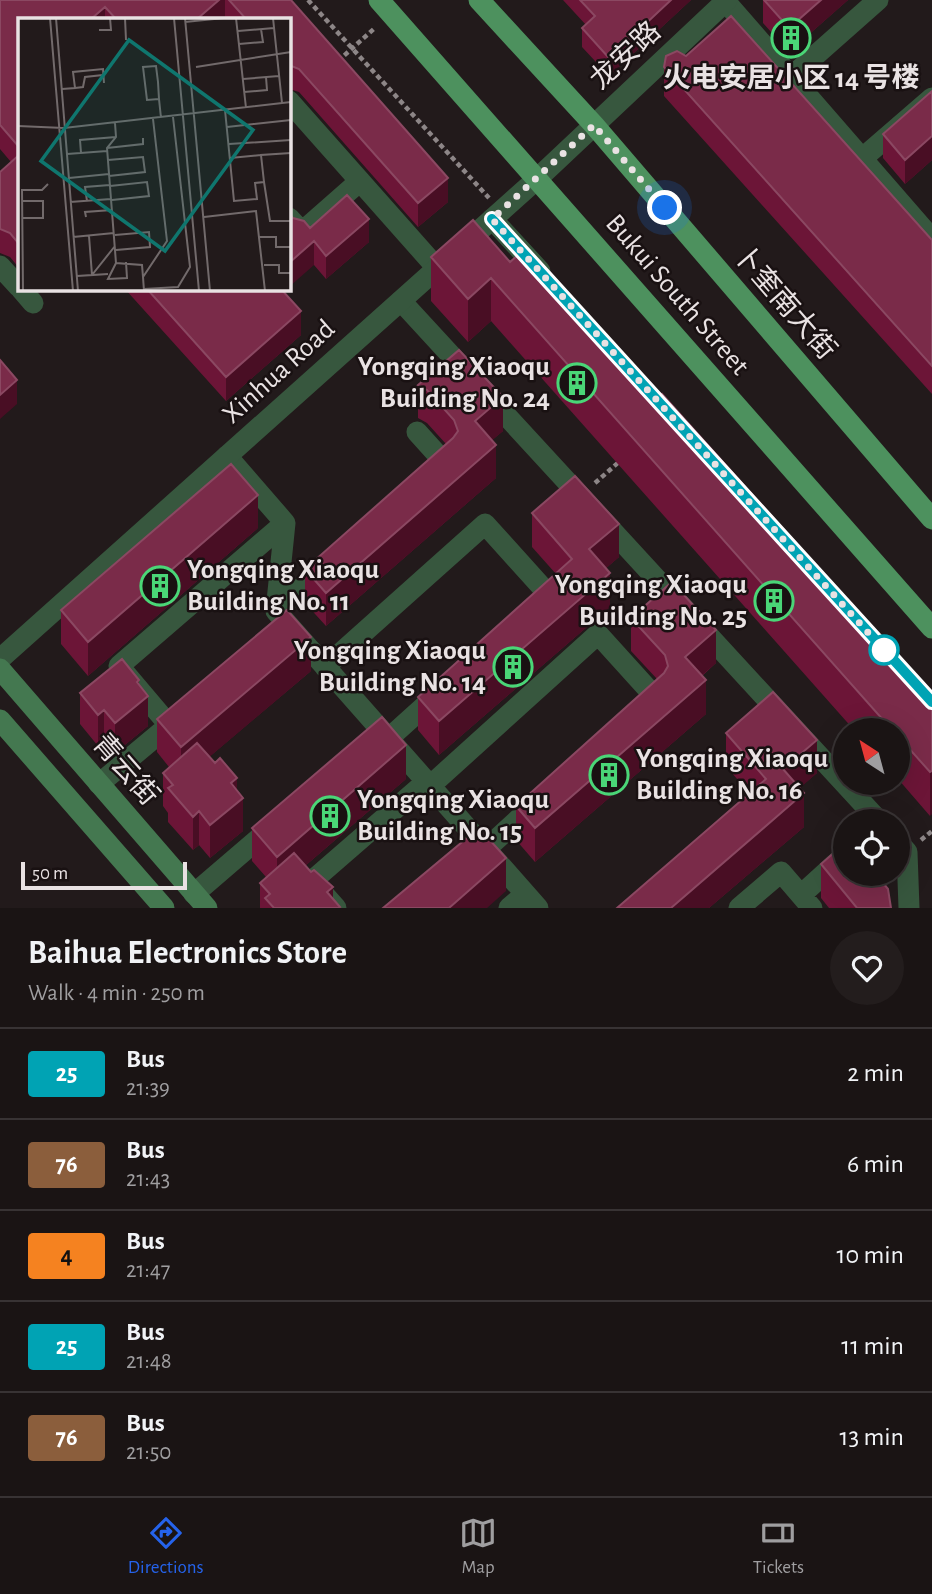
<!DOCTYPE html>
<meta charset="utf-8">
<style>
:root{--surface:#1a1414;--page:#231d1d;--text:#f1f3f6;--muted:#9f9ea0;--line:#383334;--accent:#2563eb}
body{margin:0;font-family:"Alegreya Sans","Noto Sans SC",sans-serif;background:var(--page);color:var(--text);height:100vh;display:flex;flex-direction:column;font-size:26px;white-space:nowrap}
*{box-sizing:border-box;margin:0}
p{font-size:23px;color:var(--muted)}
.icon{flex:none;width:38px;height:38px;fill:none;stroke:currentColor;stroke-width:2;stroke-linecap:round;stroke-linejoin:round}
.map{position:relative;height:908px;overflow:hidden}
.side{display:flex;flex-direction:column;background:var(--surface);flex:1}
.side>*{flex:none}
.badge{padding:0 14px;border-radius:5px;font-size:24px;line-height:46px}
.needle{width:46px;rotate:324deg}
.tools{position:absolute;left:833px;top:718px;display:grid;gap:14px}
.tools a{display:grid;place-items:center;width:77px;height:77px;border-radius:50%;background:var(--surface);box-shadow:0 7px 28px #0002,0 0 0 2px var(--line);font-size:35px}
.scale{position:absolute;left:21px;bottom:18px;width:166px;box-sizing:border-box;padding-left:7px;border:4px solid #e9e2e3;border-top:0;font-size:19px;line-height:24px;white-space:nowrap;color:#e9e2e3;-webkit-text-stroke:5px #191112;paint-order:stroke}
.you{position:absolute;width:35px;height:35px;margin:-18px;border:5px solid #fff;border-radius:50%;background:#1a73e8;box-shadow:0 0 0 10px #1a73e833}
.map>.badge{position:absolute;translate:-50% -50%;box-shadow:0 0 0 4px #fff}
.round{display:grid;place-items:center;flex:none;width:74px;height:74px;border-radius:37px;background:var(--page)}
.head{display:flex;align-items:center;justify-content:space-between;height:119px;padding:0 28px}
h1{font-size:33px;font-weight:700;line-height:52px}
ul{padding:0;list-style:none}
li{display:flex;align-items:center;gap:21px;height:91px;padding:0 28px;border-top:2px solid var(--line)}
li div{flex:1}
li b{display:block;font-size:26px}
li em{font-style:normal}
li .badge{min-width:77px;font-weight:700;text-align:center}
.tabs{display:flex;justify-content:space-around;align-items:center;height:98px;border-top:2px solid var(--line);background:var(--surface);font-size:19px;color:var(--muted)}
.tabs a{display:grid;justify-items:center;gap:4px}
.tabs .active{color:var(--accent)}
.map>svg:first-child{display:block}
.lines{fill:none;stroke-linecap:round;stroke-linejoin:round}
.path{stroke:#8d8687;stroke-width:4.5;stroke-dasharray:5 3.5;stroke-linecap:butt}
.minor{stroke:#37573e;stroke-width:21}
.tertiary{stroke:#37573e;stroke-width:21}
.secondary{stroke:#447850;stroke-width:21}
.primary{stroke:#4d915e;stroke-width:21}
.wall{fill:#6c1537}
.shaded-wall{fill:#490e24}
.building{fill:#7a2b49;stroke:#8b4862;stroke-width:2}
.line-casing{stroke:#fff;stroke-width:16}
.line{stroke:#00a3b4;stroke-width:10}
.walk{stroke:#e9e2e3;stroke-width:7;stroke-dasharray:0 12.6}
.stop-dot{fill:#fff;stroke:#00a3b4;stroke-width:3.5}
.labels{text-anchor:middle;dominant-baseline:central;stroke-width:5;stroke-linejoin:round;paint-order:stroke}
.street-label{font-size:28px;fill:#e9e2e3;stroke:#191112}
.poi-label{font-size:28px;font-weight:bold;fill:#e9e2e3;stroke:#191112;text-anchor:end}
.inset-road{fill:none;stroke:#726a6b;stroke-width:2}
.view{fill:#0f766e;fill-opacity:0.15;stroke:#0f766e;stroke-width:3.5}
.inset-edge{fill:none;stroke:#e9e2e3;stroke-width:3.5}
</style>
<div class="map">
<svg width="932" height="908" viewBox="0 0 932 908">
<rect width="100%" height="100%" fill="#221a1b"/>
<g class="lines">
<path class="path" d="M308,0L489,198
M338,61L376,27
M595,483L620,461
M921,840L932,831"/>
<path class="minor" d="M725,1L932,239
M791,77L878,0
M289,101L437,268
M865,156L932,98
M289,218L302,232L360,181
M492,219L540,271
M0,266L19,287
M21,289L33,303
M401,301L879,821
M417,432L444,462L432,473
M227,456L285,523L276,611L538,908
M276,611L326,566
M325,667L485,524L549,595L536,607
M169,725L119,666L285,523
M388,739L439,693
M99,784L178,718
M430,786L598,634L655,697L643,707
M898,842L907,852L909,908
M486,849L536,803
M194,894L272,827
M801,895L845,855
M336,908L312,881L426,782
M509,908L525,894
M739,908L781,872L812,908"/>
<path class="tertiary" d="M0,659L537,179L727,0"/>
<path class="secondary" d="M0,669L207,908
M0,720L164,908"/>
<path class="primary" d="M379,0L932,628
M479,0L594,125L932,519"/>
</g>
<path class="wall" d="M0,0H291L448,202L418,227L299,92L289,89V19H19V268L10,257L0,253V172L11,162L0,149Z
M563,0H691L609,76L582,47V28L586,25Z
M763,0H848L789,52L763,23Z
M664,67L932,240V394L664,96Z
M932,91V160L905,184L883,158V134Z
M293,218L310,228L369,242L326,279L314,265Z
M431,257L510,262L932,695L930,816L898,779V730H854L491,321L468,342L431,301Z
M125,289H287L284,292L301,335L226,401Z
M418,385L503,431L492,440L496,478L326,626L305,603V569L446,444L427,423L418,418Z
M532,513L619,557L605,569L610,607L439,755L418,730V697L556,574L532,547Z
M258,528L88,676L61,644V610Z
M631,618L716,663L702,676L706,714L535,862L516,840V806L657,679L631,651Z
M311,671L209,757L237,791L243,831L210,858L199,845L193,850L168,822V813L163,806V773L169,767L157,752V719Z
M139,686L148,726L115,753L104,740L98,746L80,724V693Z
M726,733L817,773L799,788L804,827L709,908H617L749,793L726,766Z
M406,779L305,866L340,908H260V883L266,877L252,861V828Z
M821,864L891,908H829L821,898Z"/>
<path class="shaded-wall" d="M219,0H225V19H197Z
M671,0H691L609,76V58Z
M821,0H848L789,52V28Z
M105,7V19H91Z
M932,136V160L905,184V160Z
M448,178V202L418,227V203Z
M369,219V242L326,279V256Z
M314,241V265L289,287V263Z
M491,278V321L468,342V299Z
M301,311V335L226,401V377Z
M17,380V404L0,419V395Z
M503,397V431L475,455V421Z
M496,445V478L326,626V593Z
M258,495V528L88,676V642Z
M619,524V557L589,583V549Z
M610,573V607L439,755V721Z
M716,630V663L685,690V657Z
M311,637V671L181,781V747Z
M139,680V703L148,696V726L115,753V723L137,682Z
M706,680V714L535,862V828Z
M104,710V740L98,746V715Z
M817,740V773L783,803V769Z
M406,745V779L277,890V857Z
M932,771V814L930,816V772Z
M237,778V802L243,798V831L210,858V825L231,783Z
M804,793V827L709,908H671Z
M199,811V845L193,850V817Z
M506,858V891L487,908H449Z
M333,887V908L327,892Z"/>
<path class="building" d="M0,0H219L197,19H116L105,7L91,19H19V147L0,125Z
M229,0H291L448,178L418,203L299,69L289,65V19H246Z
M580,0H671L609,58L582,28L595,16Z
M764,0H821L789,28Z
M731,16L932,240V366L664,67L666,56L677,51L686,56Z
M932,91V136L905,160L883,134Z
M19,155V244L10,233L0,229V172Z
M347,195L369,219L326,256L314,241L289,263V213L293,218L304,221L310,228Z
M473,220L510,262L526,248L659,397L662,394L932,695V771L930,772L898,736V730H892L491,278L468,299L431,257Z
M147,289H281L301,311L226,377Z
M459,350L503,397L475,421L496,445L326,593L305,569L453,438L458,431L454,420L427,390L418,385Z
M0,360L17,380L0,395Z
M231,464L258,495L88,642L61,610Z
M575,476L619,524L589,549L610,573L439,721L418,697L572,559L532,513Z
M672,582L716,630L685,657L706,680L535,828L516,806L664,673L668,666L665,655L631,618Z
M287,610L311,637L181,747L157,719Z
M122,659L139,680L137,682L148,696L115,723L104,710L98,715L80,693Z
M773,692L817,740L783,769L804,793L671,908H617L766,779L726,733Z
M382,717L406,745L277,857L252,828Z
M197,743L215,763L220,758L237,778L231,783L243,798L210,825L199,811L193,817L168,788L173,785L163,773Z
M479,828L506,858L449,908H383Z
M845,843V873H875L888,889L891,908H857L821,864Z
M294,853L311,872L314,870L333,887L327,892L340,907L338,908H274L265,898L270,894L260,883Z"/>
<g class="lines">
<g class="line-casing">
<path id="line" d="M492,219L932,702"/>
</g>
<use href="#line" class="line"/>
<path class="walk" d="M665,208L594,125L492,219L884,650"/>
</g>
<defs>
<g id="building-ring" transform="scale(2.0125)"><circle r="9.5" fill="#191112" stroke="#4ad677" stroke-width="1.5"/><path d="M-4-6H4V6H1V3H-1V6H-4ZM-2.5-4.3h1.7v1.8h-1.7ZM.8-4.3h1.7v1.8H.8ZM-2.5-1h1.7V.8h-1.7ZM.8-1h1.7V.8H.8Z" fill="#4ad677"/></g>
</defs>
<g fill-rule="evenodd">
<use href="#building-ring" x="791" y="38"/>
<use href="#building-ring" x="577" y="383"/>
<use href="#building-ring" x="160" y="586"/>
<use href="#building-ring" x="774" y="601"/>
<use href="#building-ring" x="513" y="667"/>
<use href="#building-ring" x="609" y="775"/>
<use href="#building-ring" x="330" y="816"/>
</g>
<circle class="stop-dot" cx="884" cy="650" r="14"/>
<g class="labels">
<g class="street-label">
<text transform="translate(626 56) rotate(-43)">龙安路</text>
<text transform="translate(677 295) rotate(49)">Bukui South Street</text>
<text transform="translate(784 303) rotate(49)">卜奎南大街</text>
<text transform="translate(279 372) rotate(-42)">Xinhua Road</text>
<text transform="translate(125 770) rotate(49)">青云街</text>
</g>
<g class="poi-label">
<text x="791" y="79" text-anchor="middle">火电安居小区 14 号楼</text>
<text x="550" y="367">Yongqing Xiaoqu<tspan x="550" dy="32">Building No. 24</tspan></text>
<text x="187" y="570" text-anchor="start">Yongqing Xiaoqu<tspan x="187" dy="32">Building No. 11</tspan></text>
<text x="747" y="585">Yongqing Xiaoqu<tspan x="747" dy="32">Building No. 25</tspan></text>
<text x="486" y="651">Yongqing Xiaoqu<tspan x="486" dy="32">Building No. 14</tspan></text>
<text x="636" y="759" text-anchor="start">Yongqing Xiaoqu<tspan x="636" dy="32">Building No. 16</tspan></text>
<text x="357" y="800" text-anchor="start">Yongqing Xiaoqu<tspan x="357" dy="32">Building No. 15</tspan></text>
</g>
</g>
<g transform="translate(18 18)">
<rect width="273" height="273" fill="#221a1b"/>
<path class="inset-road" d="M32,0L55,273M38,0L60,273M107,0L108,22M156,0L181,273M167,0L192,273M218,0L228,90M255,0L264,85M167,4L206,0M81,12H93L92,0M220,13L256,10M221,26L245,24L243,11M178,49L273,34M225,61L261,58M57,70L65,69L67,59L85,57M44,71L57,70L55,54L85,51L86,65M226,74L249,72L248,59M141,81L129,82L125,49L138,48L140,64L141,81L143,100M207,92L216,183L239,181L237,165L246,164L243,137L273,135M97,105L98,119L89,130L98,245L124,247L125,259M0,108L46,110L273,84M209,109L273,102M211,126L273,122M89,130L125,126V120M63,135L62,122L98,119M49,136L89,133M212,140L243,137M90,142L125,139L127,154L91,158M51,160L91,156M246,164L252,203H273M92,168L129,164L131,178L94,182M4,183H25V200H4M69,183L67,169L92,167M52,184L93,181M68,199L67,194L94,192M186,199L238,193L247,273M97,217L131,214L132,229L98,232M55,219L96,215M240,219H258V229H273M98,245L90,261L109,260L108,244M246,247H261V255H273M90,256L74,257L97,228M59,258L74,257L71,218M126,271L160,269L172,249L155,99M5,273L4,172H24L30,166M126,273L125,259L149,223L135,101"/>
<path class="view" d="M111,22L235,112L147,233L23,143Z"/>
<rect width="273" height="273" class="inset-edge"/>
</g>
</svg>
<div class="tools">
<a><svg class="needle" viewBox="-14 -14 28 28"><path d="M0-13l5 13h-10z" fill="#e53935"/><path d="M0 13l5-13h-10z" fill="#9f9ea0"/></svg></a>
<a><svg class="icon" aria-label="locate" viewBox="0 0 24 24"><circle cx="12" cy="12" r="6"/><path d="M12 2v4M12 18v4M2 12h4M18 12h4"/></svg></a>
</div>
<div class="scale">50 m</div>
<div class="you" style="left:665px;top:208px"></div>
</div>
<section class="side">
<div class="head"><div><h1>Baihua Electronics Store</h1><p>Walk · 4 min · 250 m</p></div><a class="round"><svg class="icon" aria-label="heart" viewBox="0 0 24 24"><path d="M12 20l-8-8c-3-5 5-10 8-4 3-6 11-1 8 4z"/></svg></a></div>
<ul>
<li><span class="badge" style="background:#00a3b4;color:#fff">25</span><div><b>Bus</b><p>21:39</p></div><em>2 min</em></li>
<li><span class="badge" style="background:#8b5e3c;color:#fff">76</span><div><b>Bus</b><p>21:43</p></div><em>6 min</em></li>
<li><span class="badge" style="background:#f58220;color:#111">4</span><div><b>Bus</b><p>21:47</p></div><em>10 min</em></li>
<li><span class="badge" style="background:#00a3b4;color:#fff">25</span><div><b>Bus</b><p>21:48</p></div><em>11 min</em></li>
<li><span class="badge" style="background:#8b5e3c;color:#fff">76</span><div><b>Bus</b><p>21:50</p></div><em>13 min</em></li>
</ul>
</section>
<nav class="tabs">
<a class="active"><svg class="icon" aria-label="directions" viewBox="0 0 24 24"><path d="M12 3l9 9-9 9-9-9zM9 14v-3h6M13 9l2 2-2 2"/></svg>Directions</a>
<a><svg class="icon" aria-label="map" viewBox="0 0 24 24"><path d="M3 6l6-2 6 2 6-2v14l-6 2-6-2-6 2zM9 4v14M15 6v14"/></svg>Map</a>
<a><svg class="icon" aria-label="tickets" viewBox="0 0 24 24"><path d="M3 7h18v10H3zM15 7v10"/></svg>Tickets</a>
</nav>
